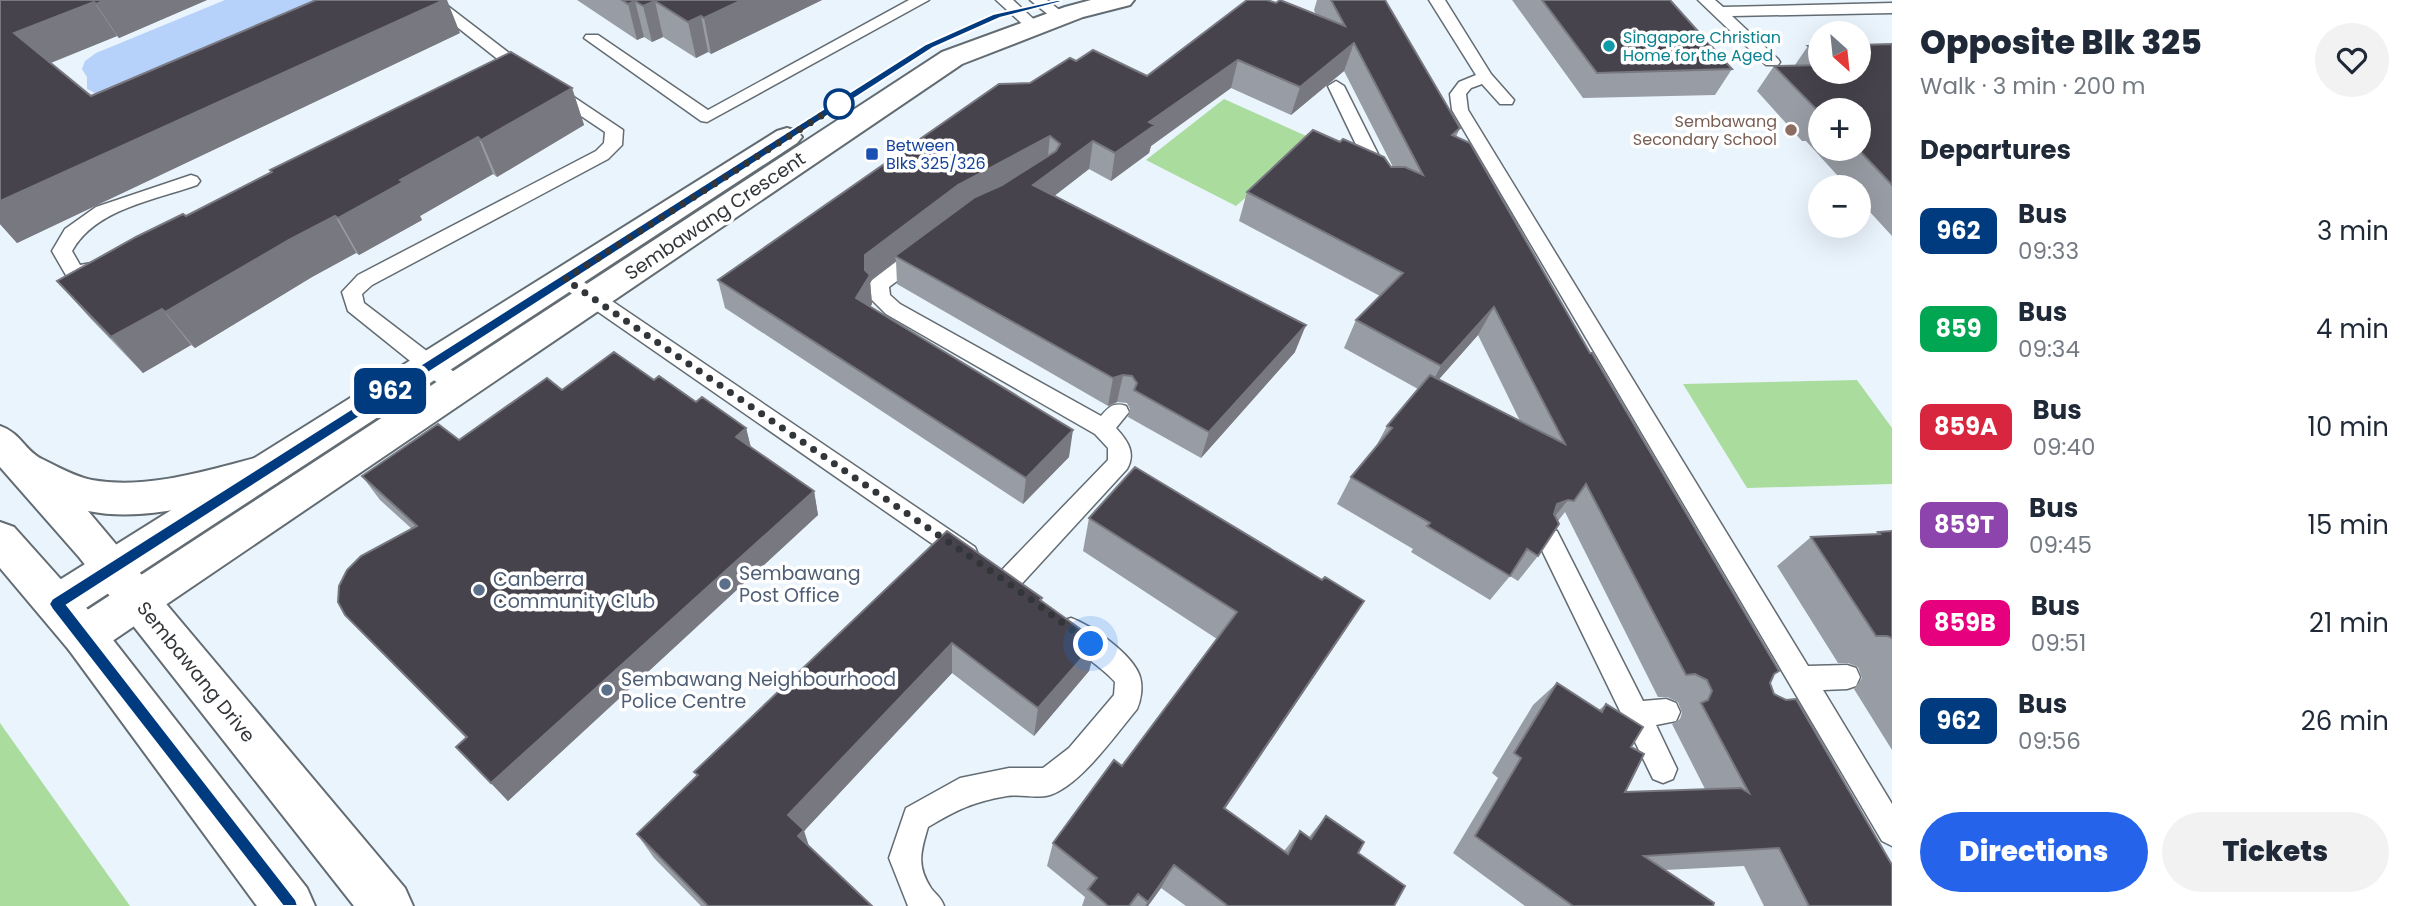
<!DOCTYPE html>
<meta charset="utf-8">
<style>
:root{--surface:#fff;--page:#f2f2f3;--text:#1f2937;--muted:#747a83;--accent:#2563eb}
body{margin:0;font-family:Poppins,sans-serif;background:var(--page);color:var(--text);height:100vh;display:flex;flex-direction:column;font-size:26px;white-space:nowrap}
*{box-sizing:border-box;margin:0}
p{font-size:23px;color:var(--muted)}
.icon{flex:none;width:38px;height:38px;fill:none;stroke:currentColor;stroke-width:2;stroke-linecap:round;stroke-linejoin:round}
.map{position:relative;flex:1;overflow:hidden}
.side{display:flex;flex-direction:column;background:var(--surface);width:525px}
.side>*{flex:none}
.badge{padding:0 14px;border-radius:10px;font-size:24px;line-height:46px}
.needle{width:46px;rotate:153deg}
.tools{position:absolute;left:1808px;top:21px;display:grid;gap:14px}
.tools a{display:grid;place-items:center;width:63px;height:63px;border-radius:50%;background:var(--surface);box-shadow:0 7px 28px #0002;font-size:35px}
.you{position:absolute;width:35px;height:35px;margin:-18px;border:5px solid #fff;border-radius:50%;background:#1a73e8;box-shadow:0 0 0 10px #1a73e833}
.map>.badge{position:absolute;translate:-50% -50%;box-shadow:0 0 0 4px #fff}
h2{padding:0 28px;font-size:26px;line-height:63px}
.round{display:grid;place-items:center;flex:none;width:74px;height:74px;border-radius:37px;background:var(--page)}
.overview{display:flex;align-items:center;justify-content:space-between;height:119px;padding:0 28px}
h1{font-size:33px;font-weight:800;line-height:52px}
.primary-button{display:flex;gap:14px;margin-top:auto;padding:14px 28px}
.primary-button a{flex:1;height:80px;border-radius:42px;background:var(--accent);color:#fff;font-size:28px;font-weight:800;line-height:80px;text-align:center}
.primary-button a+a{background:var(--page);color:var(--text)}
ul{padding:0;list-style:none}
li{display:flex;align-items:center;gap:21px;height:98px;padding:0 28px}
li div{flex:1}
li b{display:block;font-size:26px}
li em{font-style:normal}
li .badge{min-width:77px;font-weight:700;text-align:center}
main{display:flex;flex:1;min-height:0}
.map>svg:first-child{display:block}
.green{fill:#a9dc9d}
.water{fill:#b6d2fb}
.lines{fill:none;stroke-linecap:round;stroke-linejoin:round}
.service-casing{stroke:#636c72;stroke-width:3}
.minor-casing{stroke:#636c72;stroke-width:4}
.secondary-casing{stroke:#636c72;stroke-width:4}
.service{fill:#fff;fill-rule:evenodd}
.minor{fill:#fff;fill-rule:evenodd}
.secondary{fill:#fff;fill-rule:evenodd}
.wall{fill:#989ca4;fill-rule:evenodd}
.shaded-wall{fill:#787881}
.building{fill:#47434c;stroke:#787881;stroke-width:2}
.line{fill:#003b80;stroke:#fff;stroke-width:2}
.walk{stroke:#323639;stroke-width:7;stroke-dasharray:0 12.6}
.culture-dot{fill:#0f9aa8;stroke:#fff;stroke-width:2.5}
.stop-dot{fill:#fff;stroke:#003b80;stroke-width:3.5}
.education-dot{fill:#8d6e63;stroke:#fff;stroke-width:2.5}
.transit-dot{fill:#1a4fb4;stroke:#fff;stroke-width:2.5}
.service-dot{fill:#5c6f8a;stroke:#fff;stroke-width:2.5}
.labels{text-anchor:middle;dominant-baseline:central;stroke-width:7;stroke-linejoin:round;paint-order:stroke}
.far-culture-label{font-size:16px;fill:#0d838f;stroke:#fff;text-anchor:start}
.far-education-label{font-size:16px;fill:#785e54;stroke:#fff;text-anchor:end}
.far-transit-label{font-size:16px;fill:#164399;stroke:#fff;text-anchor:start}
.street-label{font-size:19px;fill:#323639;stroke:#fff}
.service-label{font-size:19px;fill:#4e5e75;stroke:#fff;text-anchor:start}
</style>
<main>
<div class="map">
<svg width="1892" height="906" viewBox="0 0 1892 906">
<rect width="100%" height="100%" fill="#eaf4fc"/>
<path class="green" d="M1224,99L1313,139L1236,206L1146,160Z
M1857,380L1892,428V484L1747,488L1683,384Z
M0,723L130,906H0Z"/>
<path class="water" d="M225,0H347L113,102L87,89V77L82,69L85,61L96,53Z"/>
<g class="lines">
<g class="service-casing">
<path id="service" d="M423,0H440L517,59L623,130L622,145L608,159L372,285L362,294L364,303L466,381L469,387L466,393L458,395L450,393L348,311L342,292L358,275L596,151L604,143L605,132L505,65Z
M909,0H929L707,122L701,121L584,38L586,35H598L708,110Z
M996,0H1013L1042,27L1039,30H1029Z
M1030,0H1047L1068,17L1060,22L1055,20Z
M1429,0H1445L1491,74L1514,100L1512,104H1500L1482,84L1471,88L1466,94L1468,110L1808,666L1847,665L1856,668L1860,677L1856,686L1847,689L1823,690L1892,804V846L1882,841L1452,110L1450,94L1459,82L1476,75Z
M1698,0H1715L1723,7L1892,3V13L1732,16L1778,59L1780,62L1778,65H1766Z
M1336,81L1344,86L1389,176L1386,180H1374L1371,176L1328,86Z
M191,175L197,177L200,181L197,185C155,200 95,209 72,251L80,265L103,261L110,263L113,268L110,273L74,279L67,277L52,251L65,229L96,207Z
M921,247L928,248L931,253L928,258L889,287L890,295L900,304L1101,416C1109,407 1113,402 1126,406L1129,412L1116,428C1128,441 1136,453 1127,469L1016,590L1007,593L998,590L995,582L998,574L1108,460V448L1095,434L886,314L870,298L869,285L872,280L914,248Z
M565,272L572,274L975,547L978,554L975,561L966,564L957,561L558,284L555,279L558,274Z
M1548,528L1557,531L1643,701L1666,699L1676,703L1680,712L1676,721L1656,725L1677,769L1673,779L1663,783L1653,779L1536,538L1539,531Z
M1071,618C1091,625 1134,655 1140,677C1143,687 1141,700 1137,709C1116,734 1081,785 1050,795C1036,799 1021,794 1007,796C972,802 957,810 928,827C921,851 916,865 931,888C936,895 941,897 944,906H908L889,858L906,808L960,778L1009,768H1043L1069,748L1114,695L1115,682C1100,664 1066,647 1058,629L1062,621Z"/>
</g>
<g class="minor-casing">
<path id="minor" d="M1091,0H1134L1130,5L1083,17L962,64L99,650L84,656L69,650L62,636L69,622L942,52L1065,7Z
M787,128L797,131L802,137L797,143L72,617L57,623L42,617L36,604L42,591L777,131Z"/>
</g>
<g class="secondary-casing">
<path id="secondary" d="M0,426C21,433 25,451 42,459C56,466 76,477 92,480C148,490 209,470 263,456L277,461L283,472L277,483L263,488C208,502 146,523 88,511L405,888L413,906H354L79,557L0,467Z
M0,522L14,527L99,622L307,888L315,906H257L69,650L0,568Z"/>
</g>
<use href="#service" class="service"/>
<use href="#minor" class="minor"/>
<use href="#secondary" class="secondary"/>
</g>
<path class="wall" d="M0,0H207L119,38L117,36L51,63L91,96L460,33L17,243L0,224Z
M577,0H822L711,54L708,52L696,58L663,37L652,42L644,37L637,40Z
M1317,0H1385L1460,128L1456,137L1590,353L1779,671L1773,675L1770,683L1774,694L1892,906H1764L1744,866L1665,870L1713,906H1525L1453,853L1498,778L1492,773L1533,705L1557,683L1599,710L1606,704L1631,747L1625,792L1705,789L1672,724L1680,719L1682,713L1678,702L1667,697H1658L1565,512L1558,521L1538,556L1518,581L1510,576L1490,600L1411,552L1413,549L1337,504L1351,477L1375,448L1387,426L1418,389L1344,348L1356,320L1380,296L1239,221L1247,192L1393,167L1344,71L1291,115L1231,88L1151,146L1149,153L1111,181L1089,169L1054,196L1295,352L1201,458L1128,417L1130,409L1127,403L1117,402L1108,406L897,284L896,261L870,281L872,304L870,307L1069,457L1023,504L725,308L718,280L1030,83L1076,61L1147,76L1276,3L1316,15L1314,10ZM1478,335L1520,421L1439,379Z
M1512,0H1670L1732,69L1715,95L1583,98Z
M1892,44V236L1858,199V187H1848L1806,141H1802L1757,91L1774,66L1795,65L1808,46H1820V72ZM1820,110H1858V149H1820Z
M572,88L584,125L497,177L493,174L420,216L422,220L359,255L356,253L312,277L195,348L191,345L143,373L90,318L57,281L272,173L270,170Z
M654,380L746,428L751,448L814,491L818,515L508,801L456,747L466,738L365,636L345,615L412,529L380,500L362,476L459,440L562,390Z
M1089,518L1322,580L1364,601L1344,632L1225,809L1284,851L1300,831L1309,837L1326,816L1358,853L1394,906H1186L1161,888L1148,906H1082L1085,897L1047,866L1053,843L1122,766L1217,639L1083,551Z
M947,531L1097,641L1089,671L1034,736L952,673L804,831L809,846L872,906H701L654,858L637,834L697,776L694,772Z
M1892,531V750L1854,689L1862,678L1858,667L1848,663H1838L1777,566L1811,537L1874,535L1878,532Z"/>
<path class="shaded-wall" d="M105,0H207L119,38L96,4Z
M444,0H447L460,33L17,243L0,224V201Z
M742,0H822L711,54L704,18Z
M635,1L644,37L637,40L628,4Z
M655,1L663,37L652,42L643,6Z
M94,2L117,36L40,67L14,33Z
M701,16L708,52L696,58L688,22Z
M1354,43L1344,71L1291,115L1300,87Z
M1238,60L1231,88L1151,146L1149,153L1111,181L1115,153L1149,122Z
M572,88L584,125L497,177L481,140Z
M1050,136L1047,165L895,256L896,261L870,281L872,304L858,326L856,298L865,270V255L958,185Z
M478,137L493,174L420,216L422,220L359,255L338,218L400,180Z
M1093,141L1089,169L1031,214L1033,185Z
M335,216L356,253L312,277L195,348L165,312L289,240Z
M1494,307L1478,335L1426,394L1441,366Z
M162,309L191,345L143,373L111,337Z
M1306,325L1295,352L1201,458L1209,432Z
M1123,375L1117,402L1108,406L1113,378Z
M746,428L752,452L736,437Z
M1073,430L1069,457L1023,504L1026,478Z
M814,491L818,515L508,801L491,783Z
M1568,500L1547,526L1557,504Z
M1364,601L1344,632L1209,832L1224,808Z
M1097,641L1089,671L1034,736L1038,708Z
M952,643V673L804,831L811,853L806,859L788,815Z
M1174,865L1161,888L1148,906H1145Z"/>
<path class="building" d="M0,0H105L96,4L94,2L14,33L91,96L316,0H444L0,201Z
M622,0H742L704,18L701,16L688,22L655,1L643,6L635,1L628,4Z
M1247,0H1267L1276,3L1280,0L1345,26L1331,0H1385L1460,128L1452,135L1470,143L1590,353H1592L1779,671L1774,674L1770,683L1774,694L1786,700L1796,699L1892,865V906H1809L1779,848L1644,856L1714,903L1713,906H1573L1475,836L1521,758L1514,753L1557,683L1602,712L1606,704L1643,727L1631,747L1644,754L1625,792L1741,788L1749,793L1701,703L1708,700L1712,691L1707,680L1695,674L1686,675L1586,484L1574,501L1568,500L1557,504L1554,514L1559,524L1538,556L1527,549L1510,576L1427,526L1430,523L1351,477L1392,428L1387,426L1430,375L1565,444L1494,307L1441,366L1356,320L1403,273L1247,192L1313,130L1340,142L1343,139L1384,157L1391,167H1405L1423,175L1354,43L1300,87L1238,60L1149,122L1155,125L1115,153L1093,141L1033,185L1306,325L1209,432L1134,390L1137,383L1132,376L1123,375L1113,378L895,256L975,197L1002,185L1056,151L1060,144L1050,136L958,185L865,255V270L870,275L856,298L1073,430L1026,478L718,280L999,84L1030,83L1070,58L1076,61L1093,50L1147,76Z
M1542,0H1670L1732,69L1597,73Z
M1892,44V185L1858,149V110H1820V113L1774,66L1820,65V72H1858V45Z
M1808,46H1820V57Z
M511,52L572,88L481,140L478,137L400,180L403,182L338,218L335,216L289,240L165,312L162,309L111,337L57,281L136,237L183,214L186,216L272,172L270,170Z
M614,352L654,380L659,376L696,402L702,397L746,428L736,437L814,491L491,783L456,747L467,737L345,615L338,602L339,586L347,570L361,556L417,526L362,476L438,424L459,440L547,378L562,390Z
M1135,467L1322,580L1325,577L1364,601L1224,808L1288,854L1300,831L1311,839L1326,816L1364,842L1358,853L1405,886L1394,906H1228L1174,865L1148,902L1138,894L1129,906H1108L1088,889L1097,878L1053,843L1114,760L1122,766L1237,612L1089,518Z
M947,531L1042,598L1040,600L1097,641L1038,708L952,643L788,815L804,830L798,836L872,906H708L637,834L698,775L694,772Z
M1892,531V638L1887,636H1876L1811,537L1880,534L1878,532Z"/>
<path class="line" d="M1057,0H1061V2L1000,18L933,48L67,605L296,900L298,906H283L52,609L49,604L52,599L926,44L993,14Z"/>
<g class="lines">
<path class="walk" d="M839,104L846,100L565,279L1007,582L1091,644"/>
</g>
<circle class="culture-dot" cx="1609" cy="46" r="7"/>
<circle class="stop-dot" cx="839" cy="104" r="14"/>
<circle class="education-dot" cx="1791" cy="130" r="7"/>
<rect class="transit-dot" x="865" y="147" width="14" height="14" rx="3.5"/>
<g class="service-dot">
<circle cx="725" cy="584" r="7"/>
<circle cx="479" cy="590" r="7"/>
<circle cx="607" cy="690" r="7"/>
</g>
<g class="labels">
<g class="far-culture-label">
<text x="1623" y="37">Singapore Christian<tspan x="1623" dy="18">Home for the Aged</tspan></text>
</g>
<g class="far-education-label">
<text x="1777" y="121">Sembawang<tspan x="1777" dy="18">Secondary School</tspan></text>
</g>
<g class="far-transit-label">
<text x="886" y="145">Between<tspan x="886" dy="18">Blks 325/326</tspan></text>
</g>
<g class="street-label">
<text transform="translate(715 216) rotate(-34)">Sembawang Crescent</text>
<text transform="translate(196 672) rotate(51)">Sembawang Drive</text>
</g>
<g class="service-label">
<text x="739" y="573">Sembawang<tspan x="739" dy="22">Post Office</tspan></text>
<text x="493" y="579">Canberra<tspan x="493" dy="22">Community Club</tspan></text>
<text x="621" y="679">Sembawang Neighbourhood<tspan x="621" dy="22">Police Centre</tspan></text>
</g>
</g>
</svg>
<div class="tools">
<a><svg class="needle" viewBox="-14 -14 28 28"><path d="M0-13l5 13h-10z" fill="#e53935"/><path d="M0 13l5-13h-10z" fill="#747a83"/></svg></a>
<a>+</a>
<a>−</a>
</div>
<div class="you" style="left:1091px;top:644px"></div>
<b class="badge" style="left:390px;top:391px;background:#003b80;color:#fff">962</b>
</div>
<section class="side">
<div class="overview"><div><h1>Opposite Blk 325</h1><p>Walk · 3 min · 200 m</p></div><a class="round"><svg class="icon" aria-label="heart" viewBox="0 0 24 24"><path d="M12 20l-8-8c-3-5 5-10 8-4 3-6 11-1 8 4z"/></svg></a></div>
<h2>Departures</h2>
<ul>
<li><span class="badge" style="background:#003b80;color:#fff">962</span><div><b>Bus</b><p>09:33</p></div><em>3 min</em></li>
<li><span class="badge" style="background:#00a651;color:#fff">859</span><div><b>Bus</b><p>09:34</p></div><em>4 min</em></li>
<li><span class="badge" style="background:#d7263d;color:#fff">859A</span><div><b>Bus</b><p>09:40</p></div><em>10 min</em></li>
<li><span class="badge" style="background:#8e44ad;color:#fff">859T</span><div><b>Bus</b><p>09:45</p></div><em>15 min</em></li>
<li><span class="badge" style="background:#e6007e;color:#fff">859B</span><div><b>Bus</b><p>09:51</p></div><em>21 min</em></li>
<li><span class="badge" style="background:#003b80;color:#fff">962</span><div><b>Bus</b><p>09:56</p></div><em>26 min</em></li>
</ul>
<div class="primary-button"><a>Directions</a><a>Tickets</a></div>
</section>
</main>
